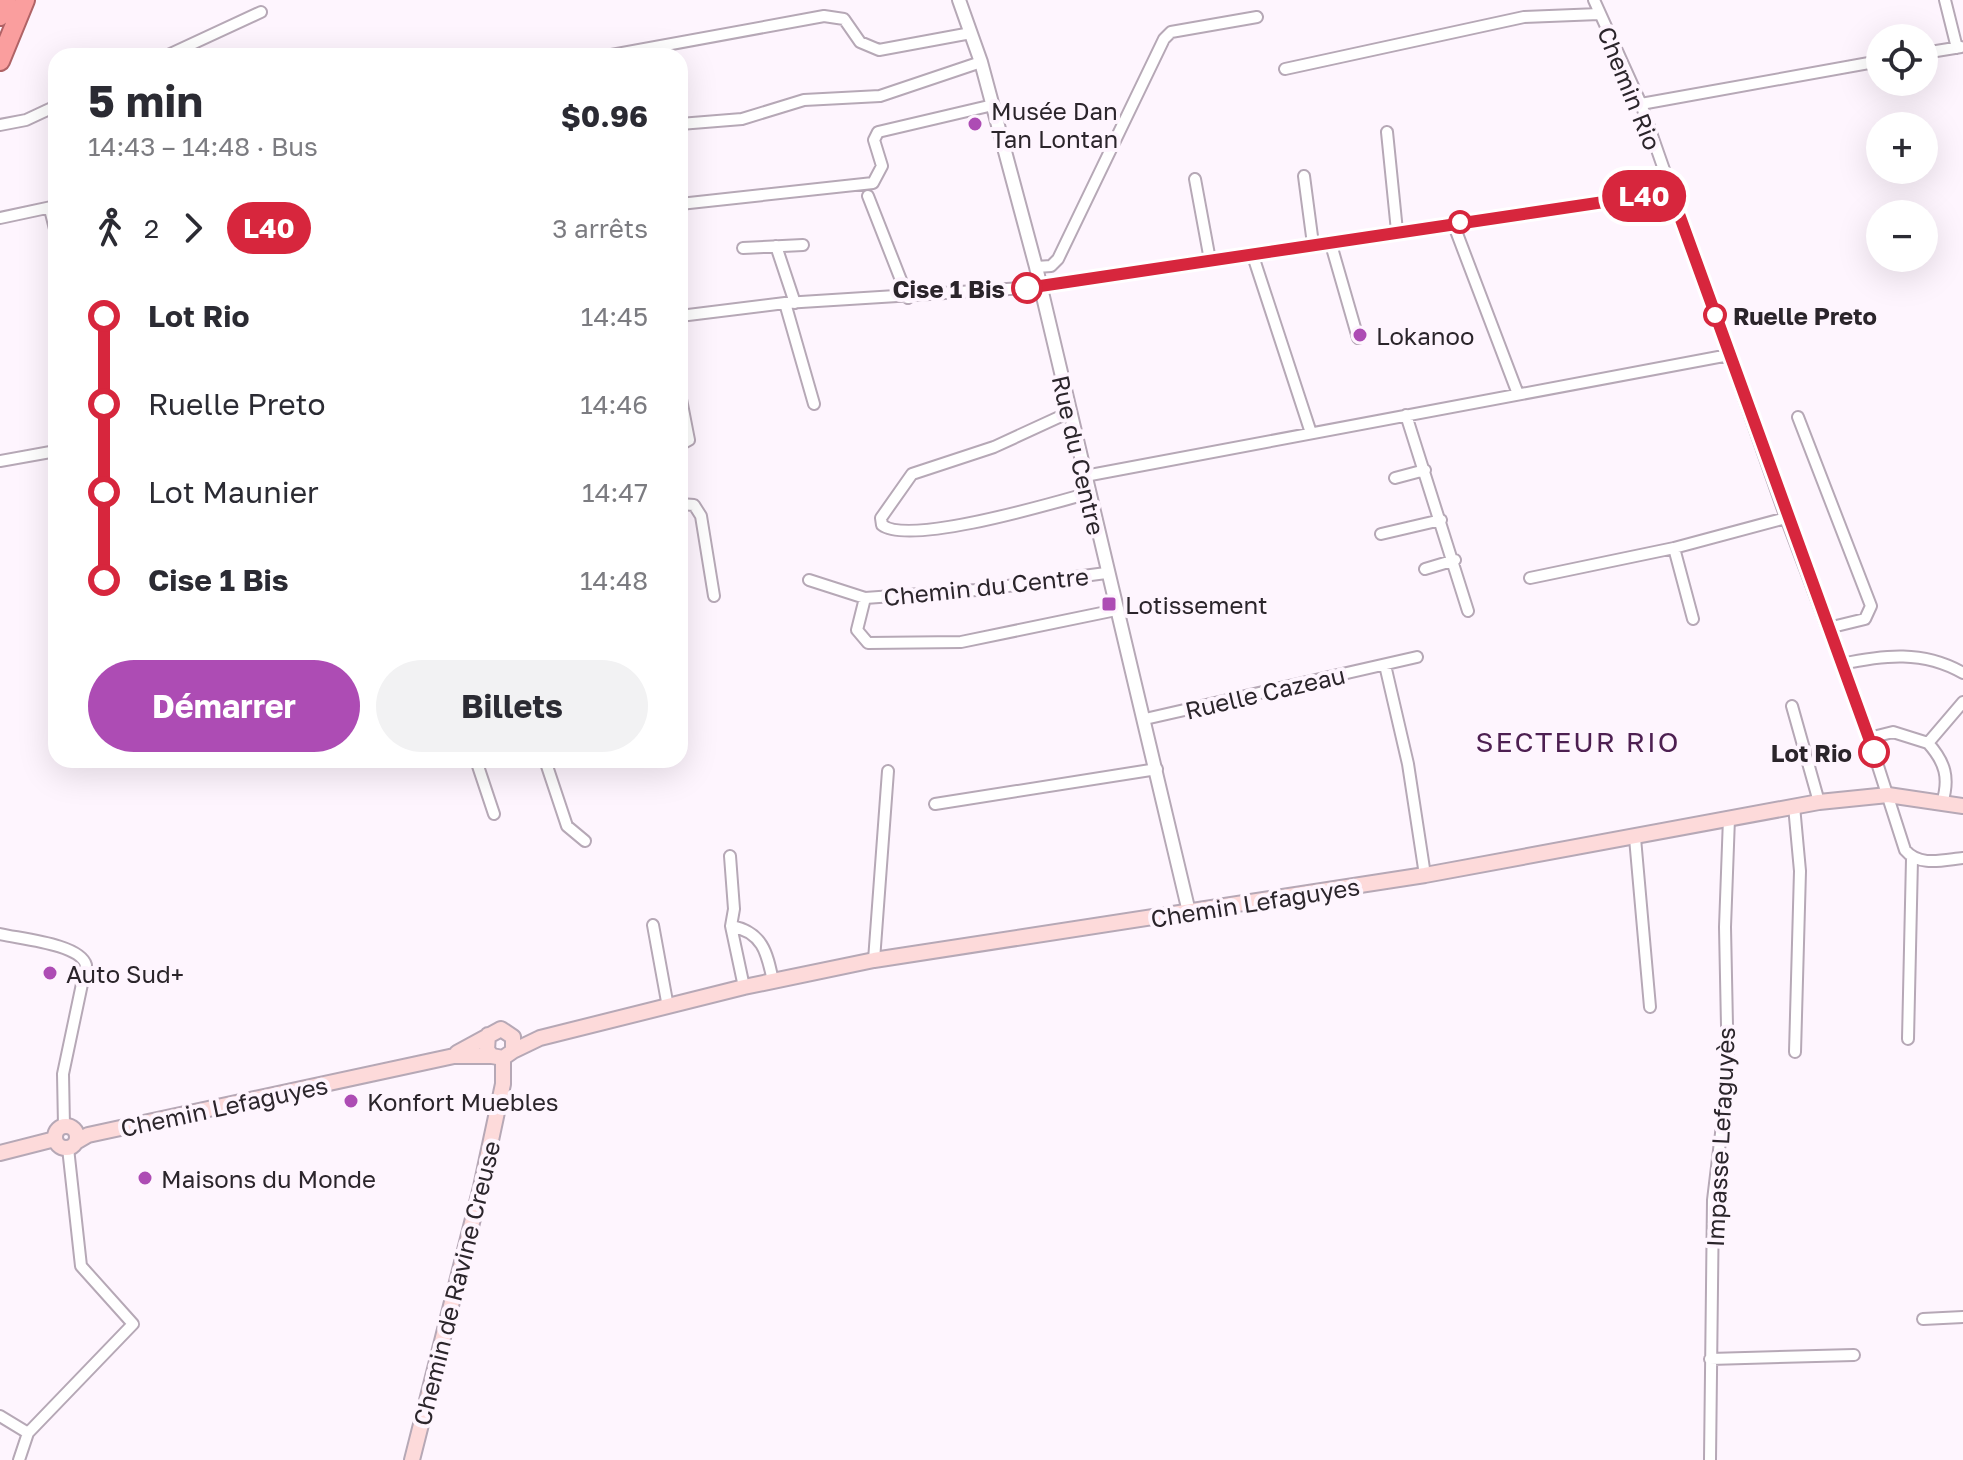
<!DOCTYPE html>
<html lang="fr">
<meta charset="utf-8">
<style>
:root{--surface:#fff;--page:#f2f2f3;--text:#2b2b33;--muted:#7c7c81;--accent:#ad4cb4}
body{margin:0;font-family:"Golos Text",sans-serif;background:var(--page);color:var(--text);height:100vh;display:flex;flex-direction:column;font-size:30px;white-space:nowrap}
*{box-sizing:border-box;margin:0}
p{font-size:26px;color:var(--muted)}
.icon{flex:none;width:44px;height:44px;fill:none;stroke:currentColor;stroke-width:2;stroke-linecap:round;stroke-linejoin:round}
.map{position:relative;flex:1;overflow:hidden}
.panel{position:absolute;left:48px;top:48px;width:640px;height:720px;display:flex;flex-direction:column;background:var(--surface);border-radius:24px;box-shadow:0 8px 32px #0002}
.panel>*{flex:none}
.badge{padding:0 16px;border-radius:26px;font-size:28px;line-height:52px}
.controls{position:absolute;left:1866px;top:24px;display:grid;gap:16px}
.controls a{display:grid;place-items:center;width:72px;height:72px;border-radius:50%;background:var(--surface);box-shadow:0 8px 32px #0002;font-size:40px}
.map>.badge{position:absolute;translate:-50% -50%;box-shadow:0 0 0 4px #fff}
.legs{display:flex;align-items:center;gap:12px;height:88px;padding:0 40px;font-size:26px}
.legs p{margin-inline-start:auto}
.overview{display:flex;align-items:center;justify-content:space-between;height:136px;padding:0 40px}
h1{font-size:44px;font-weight:700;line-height:60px}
.cta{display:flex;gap:16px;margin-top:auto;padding:16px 40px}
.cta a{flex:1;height:92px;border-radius:48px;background:var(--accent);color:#fff;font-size:32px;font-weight:700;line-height:92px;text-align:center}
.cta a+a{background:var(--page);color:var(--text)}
ul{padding:0 40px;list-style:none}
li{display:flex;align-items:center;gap:28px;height:88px;font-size:30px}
li i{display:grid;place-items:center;width:12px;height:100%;margin:0 10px;background:currentColor}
li i::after{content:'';width:20px;height:20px;margin:-10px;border:6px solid;border-radius:50%;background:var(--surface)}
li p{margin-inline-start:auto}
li:first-child i{background:linear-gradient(#0000 50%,currentColor 0)}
li:last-child i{background:linear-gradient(currentColor 50%,#0000 0)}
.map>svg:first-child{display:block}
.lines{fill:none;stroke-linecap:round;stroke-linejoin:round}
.minor-casing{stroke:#b6a8b6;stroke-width:14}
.tertiary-casing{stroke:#b6a8b6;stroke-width:16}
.secondary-casing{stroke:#b6a8b6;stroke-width:18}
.trunk-casing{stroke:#b06366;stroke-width:22}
.minor{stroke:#fff;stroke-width:10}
.tertiary{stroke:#fff;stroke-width:12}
.secondary{stroke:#fddada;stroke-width:14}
.trunk{stroke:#fa9e9e;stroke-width:18}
.line-1-casing{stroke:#fff;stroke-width:18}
.line-1{stroke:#d7263d;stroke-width:12}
.poi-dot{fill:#ad4cb4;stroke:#fef5fe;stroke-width:3}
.stop-1-dot{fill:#fff;stroke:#d7263d;stroke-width:4}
.labels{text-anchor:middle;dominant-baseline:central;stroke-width:8;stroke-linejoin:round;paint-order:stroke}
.street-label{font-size:24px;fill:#2b252b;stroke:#fef5fe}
.poi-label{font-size:24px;fill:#2b252b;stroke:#fef5fe;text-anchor:start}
.stop-label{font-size:24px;font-weight:bold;fill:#2b252b;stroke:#fef5fe;text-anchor:end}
.quarter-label{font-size:28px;letter-spacing:2px;fill:#4d1f51;stroke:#fef5fe}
</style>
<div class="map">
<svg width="1963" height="1460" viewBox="0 0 1963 1460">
<rect width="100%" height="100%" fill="#fef5fe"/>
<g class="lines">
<g class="minor-casing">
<path id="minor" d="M1594,0L1641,104L1786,518L1869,738L1905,850C1919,867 1943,860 1963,858
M1945,0L1957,48
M1924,53L1961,47
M166,56L261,12
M606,56L824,16L844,19L860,42L879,50L971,33
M1285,69L1524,17L1599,14
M1641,104L1880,61
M680,124L742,119L804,100L880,96L981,62
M0,125L26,120L56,106
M1387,132L1397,231
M1304,176L1313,244
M1195,179L1210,260
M868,196L908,298
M680,204L873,183L882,166L874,140L878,132L993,105
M50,209L56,233
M0,218L56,206
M1453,223L1518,394
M1330,241L1358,338
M776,246L795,303
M743,248L803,245
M1252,253L1311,433
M1036,267L1051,266L1058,259L1164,39L1171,32L1257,17
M785,303L814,404
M680,316L785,303L1040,287L1671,192
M680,394L689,440L680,445
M1070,412L994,447L912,474L881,518L882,525C910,546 1053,503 1089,493
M1406,415L1468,611
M1798,417L1871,606L1865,619L1828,628
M0,461L56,451
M1085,476L1729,355
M1395,478L1425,470
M680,504L694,505L701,516L714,596
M1381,534L1441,520
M1674,548L1693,619
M1425,569L1455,560
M1530,578L1674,548L1786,518
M809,580L865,598L977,590L1106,573
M865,598L857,630L868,643L961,642L1116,610
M1841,664C1884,655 1923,650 1963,673
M1385,665L1408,764L1425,875
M1792,706L1819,802
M1145,719L1417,657
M1869,738L1893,732L1928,743C1945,762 1950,778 1942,803
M1928,743L1963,702
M476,760L494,814
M545,760L567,826L585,841
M935,804L1157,769
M1794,806L1800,871L1795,1052
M1635,838L1650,1007
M730,856L734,909L731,926L744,987
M653,925L668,1007
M731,926C763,932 767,953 773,981
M0,934C21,939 80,944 86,965L63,1074L64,1126
M874,960L888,771
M1908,1039L1912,859
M1923,1319L1963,1317
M1710,1359L1854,1355
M0,1416L28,1433
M19,1460L28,1433L133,1324L81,1266L68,1148
M1710,1460L1713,1200L1728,1075L1725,927L1729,818"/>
</g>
<g class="tertiary-casing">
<path id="tertiary" d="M959,0L981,62L1036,267L1189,912"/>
</g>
<g class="secondary-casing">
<path id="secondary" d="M513,1051L540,1038L744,987L874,960L1425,875L1819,802L1888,795L1963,806
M457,1053L501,1029L513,1037V1051L503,1058L492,1056L487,1050L488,1035
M55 1137a11 11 0 1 1 22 0a11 11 0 1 1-22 0Z
M76,1142L88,1135L454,1056H492
M0,1153L55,1139
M412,1460L481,1187L503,1084V1058"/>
</g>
<g class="trunk-casing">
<path id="trunk" d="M0,16L6,0
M0,61L25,0"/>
</g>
<use href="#minor" class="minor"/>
<use href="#tertiary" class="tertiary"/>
<use href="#secondary" class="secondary"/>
<use href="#trunk" class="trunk"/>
</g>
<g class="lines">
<g class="line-1-casing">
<path id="line-1" d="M1027,288L1671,192L1874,752"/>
</g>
<use href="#line-1" class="line-1"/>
</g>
<g class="poi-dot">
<circle cx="975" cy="124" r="8"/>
<circle cx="1360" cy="335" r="8"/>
<rect x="1101" y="596" width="16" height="16" rx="4"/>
<circle cx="50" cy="973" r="8"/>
<circle cx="351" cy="1101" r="8"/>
<circle cx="145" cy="1178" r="8"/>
</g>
<g class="stop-1-dot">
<circle cx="1460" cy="222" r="10"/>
<circle cx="1027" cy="288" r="14"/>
<circle cx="1715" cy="315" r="10"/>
<circle cx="1874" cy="752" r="14"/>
</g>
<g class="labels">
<g class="street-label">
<text transform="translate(1630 88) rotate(68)">Chemin Rio</text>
<text transform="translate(1079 455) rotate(77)">Rue du Centre</text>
<text transform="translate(986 586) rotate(-6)">Chemin du Centre</text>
<text transform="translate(1265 692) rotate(-13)">Ruelle Cazeau</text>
<text transform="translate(1255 902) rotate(-9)">Chemin Lefaguyes</text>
<text transform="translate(224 1106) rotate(-12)">Chemin Lefaguyes</text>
<text transform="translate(1720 1137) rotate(-87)">Impasse Lefaguyès</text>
<text transform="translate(456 1283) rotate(-76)">Chemin de Ravine Creuse</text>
</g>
<g class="poi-label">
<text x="991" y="110">Musée Dan<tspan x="991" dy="28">Tan Lontan</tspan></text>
<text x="1376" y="335">Lokanoo</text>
<text x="1125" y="604">Lotissement</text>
<text x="66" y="973">Auto Sud+</text>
<text x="367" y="1101">Konfort Muebles</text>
<text x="161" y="1178">Maisons du Monde</text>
</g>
<g class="stop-label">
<text x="1005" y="288">Cise 1 Bis</text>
<text x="1733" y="315" text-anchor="start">Ruelle Preto</text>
<text x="1852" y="752">Lot Rio</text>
</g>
<g class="quarter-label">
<text x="1578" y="741">SECTEUR RIO</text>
</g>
</g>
</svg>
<div class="controls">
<a><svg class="icon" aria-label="locate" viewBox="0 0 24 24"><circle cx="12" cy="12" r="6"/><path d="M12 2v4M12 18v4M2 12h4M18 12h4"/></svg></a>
<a>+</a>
<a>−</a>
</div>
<b class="badge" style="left:1644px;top:196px;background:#d7263d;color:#fff">L40</b>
<section class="panel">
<div class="overview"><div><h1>5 min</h1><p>14:43 – 14:48 · Bus</p></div><b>$0.96</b></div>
<div class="legs"><svg class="icon" aria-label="walk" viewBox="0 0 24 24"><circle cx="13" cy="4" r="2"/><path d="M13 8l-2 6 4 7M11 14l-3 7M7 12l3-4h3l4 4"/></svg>2<svg class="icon" aria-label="forward" viewBox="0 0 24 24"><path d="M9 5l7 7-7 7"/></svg><b class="badge" style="background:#d7263d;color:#fff">L40</b><p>3 arrêts</p></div>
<ul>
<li><i style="color:#d7263d"></i><b>Lot Rio</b><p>14:45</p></li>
<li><i style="color:#d7263d"></i><span>Ruelle Preto</span><p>14:46</p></li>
<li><i style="color:#d7263d"></i><span>Lot Maunier</span><p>14:47</p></li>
<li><i style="color:#d7263d"></i><b>Cise 1 Bis</b><p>14:48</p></li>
</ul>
<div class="cta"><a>Démarrer</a><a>Billets</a></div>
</section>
</div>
